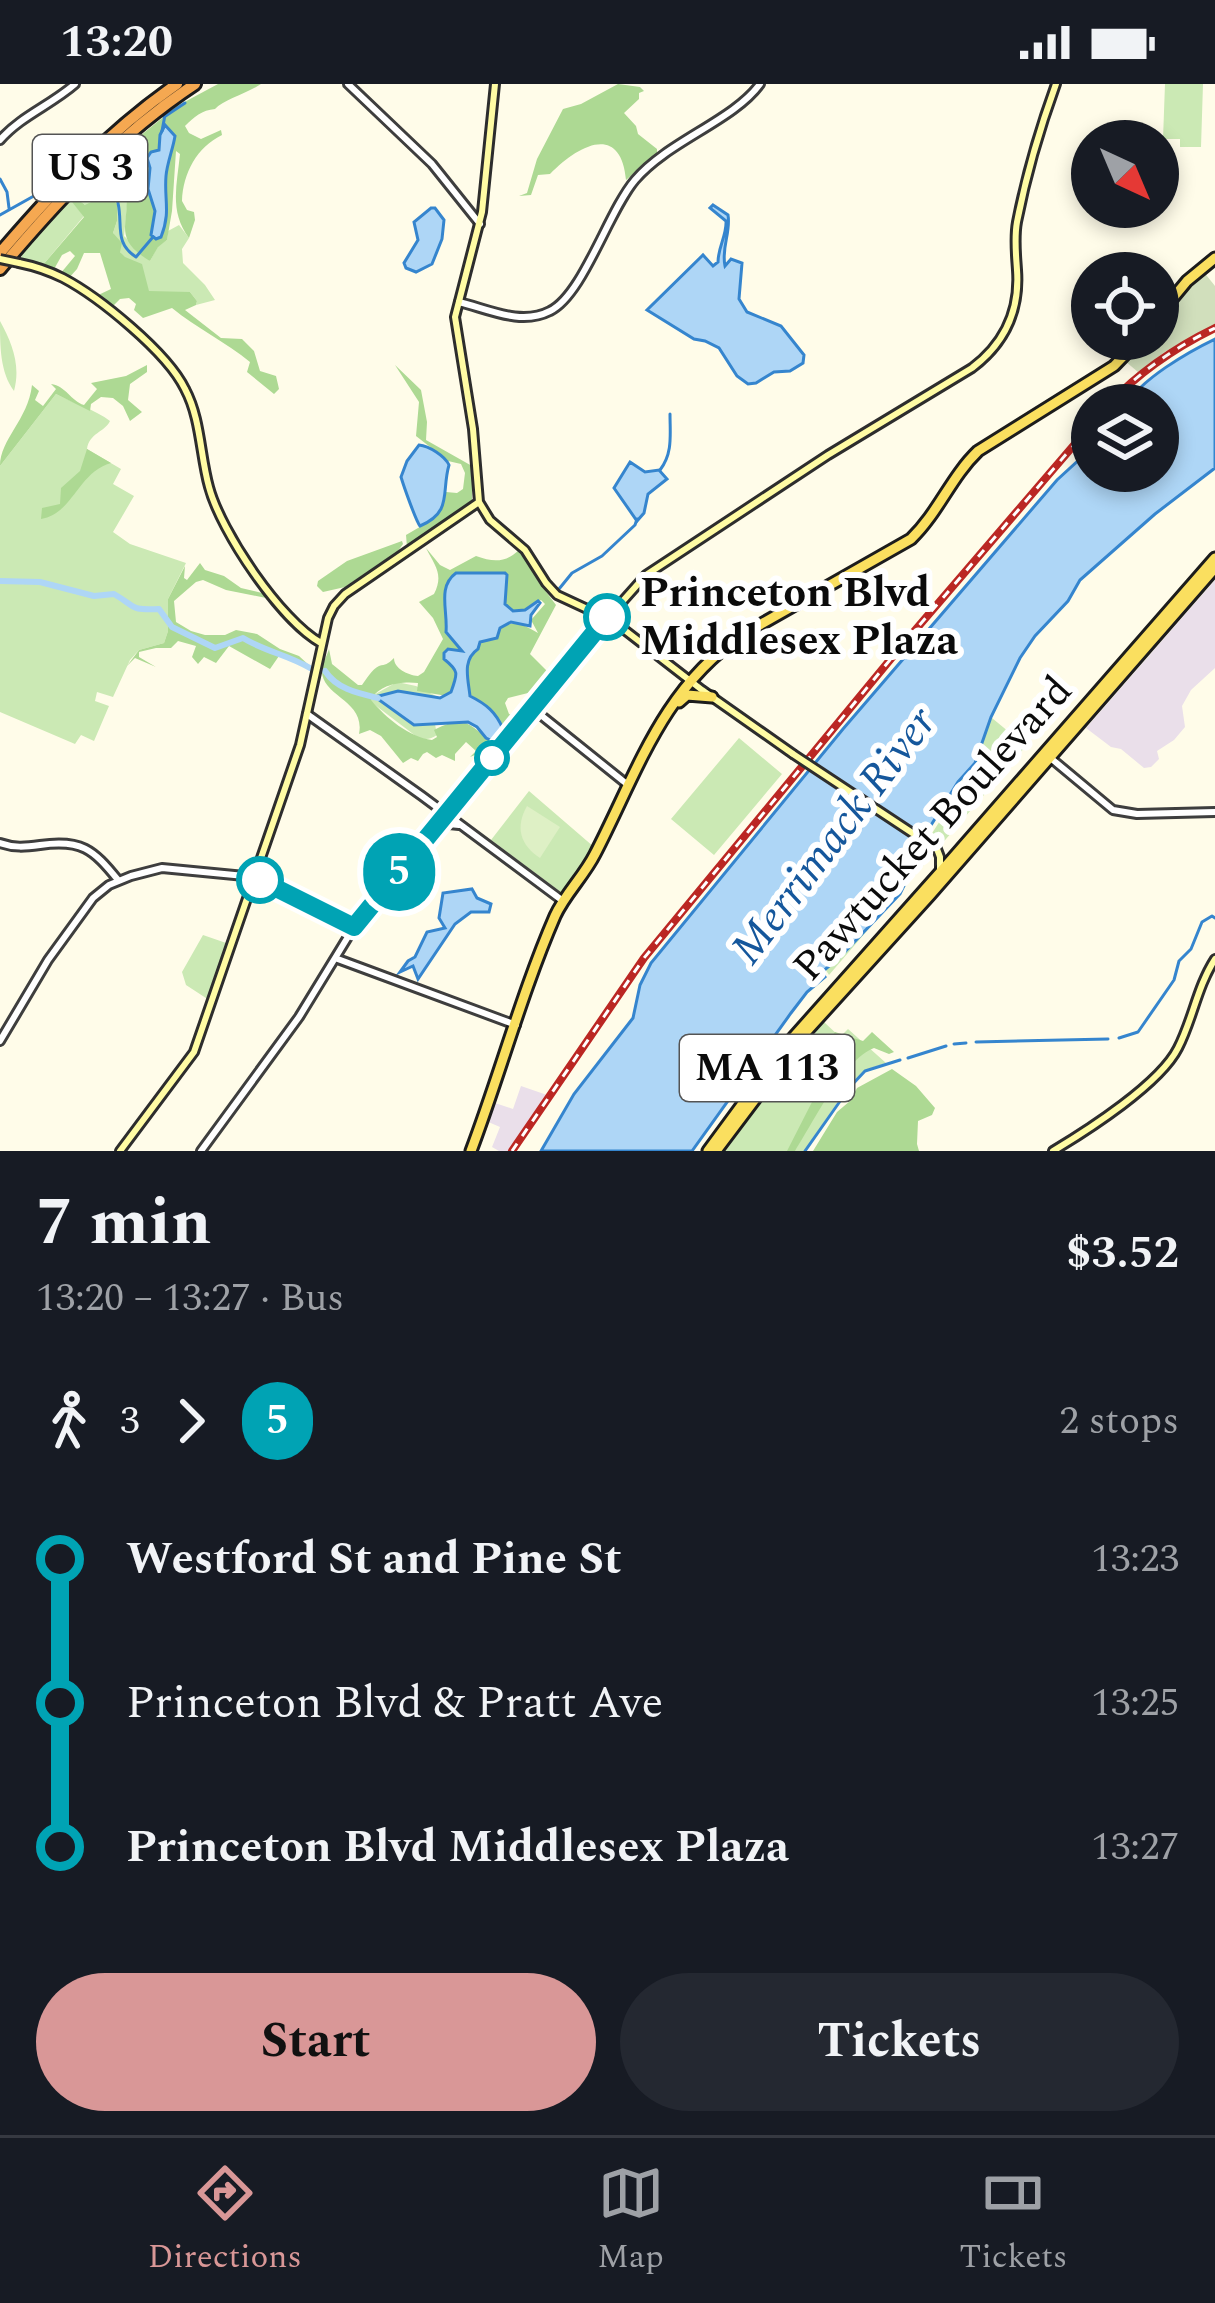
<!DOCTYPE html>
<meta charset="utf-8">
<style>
:root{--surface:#171b24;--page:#242831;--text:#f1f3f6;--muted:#9ea1a6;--line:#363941;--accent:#d99797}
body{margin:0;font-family:Spectral,serif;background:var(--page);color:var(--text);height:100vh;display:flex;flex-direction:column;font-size:45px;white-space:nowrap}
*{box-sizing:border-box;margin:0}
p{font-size:39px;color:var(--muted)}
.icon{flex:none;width:66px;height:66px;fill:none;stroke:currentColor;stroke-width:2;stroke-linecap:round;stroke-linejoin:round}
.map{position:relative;height:1067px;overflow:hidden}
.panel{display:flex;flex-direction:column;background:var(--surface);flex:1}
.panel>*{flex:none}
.badge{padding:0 24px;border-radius:39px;font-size:42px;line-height:78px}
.needle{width:78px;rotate:136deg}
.tools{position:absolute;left:1071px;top:36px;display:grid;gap:24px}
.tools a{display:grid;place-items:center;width:108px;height:108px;border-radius:50%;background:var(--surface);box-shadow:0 6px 18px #0003;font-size:60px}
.map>.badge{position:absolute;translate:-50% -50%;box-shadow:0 0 0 6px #fff}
.legs{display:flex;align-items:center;gap:18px;height:132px;padding:0 36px;font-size:39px}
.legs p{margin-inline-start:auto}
.summary{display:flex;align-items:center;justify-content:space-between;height:204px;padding:0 36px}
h1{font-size:66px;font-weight:700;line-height:90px}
.action{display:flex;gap:24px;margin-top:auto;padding:24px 36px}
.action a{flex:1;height:138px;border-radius:72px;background:var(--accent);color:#111;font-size:48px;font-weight:700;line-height:138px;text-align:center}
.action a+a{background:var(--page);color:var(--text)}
ul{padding:0 36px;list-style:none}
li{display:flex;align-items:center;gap:42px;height:144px;font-size:45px}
li i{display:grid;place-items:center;width:18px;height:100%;margin:0 15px;background:currentColor}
li i::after{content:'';width:30px;height:30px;margin:-15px;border:9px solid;border-radius:50%;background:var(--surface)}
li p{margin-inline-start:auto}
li:first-child i{background:linear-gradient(#0000 50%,currentColor 0)}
li:last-child i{background:linear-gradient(currentColor 50%,#0000 0)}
.status{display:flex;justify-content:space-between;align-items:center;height:84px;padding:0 60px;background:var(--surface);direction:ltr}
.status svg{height:33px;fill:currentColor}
.tabs{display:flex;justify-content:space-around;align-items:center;height:168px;border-top:3px solid var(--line);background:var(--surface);font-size:33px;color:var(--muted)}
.tabs a{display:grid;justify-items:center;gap:6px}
.tabs .current{color:var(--accent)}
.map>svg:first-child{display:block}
.industrial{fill:#eadfea}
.green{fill:#cbe9b4}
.forest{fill:#add993}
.cemetery{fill:#d1dfbc}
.pitch{fill:#def0c5}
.water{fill:#aed6f6;stroke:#3585ce;stroke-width:3}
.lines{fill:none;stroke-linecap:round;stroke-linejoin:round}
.stream{stroke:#3585ce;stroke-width:3}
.canal{stroke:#aed6f6;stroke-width:6}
.tertiary-casing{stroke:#3e3e3e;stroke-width:12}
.secondary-casing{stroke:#2d2d2d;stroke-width:12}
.primary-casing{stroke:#1c1c1c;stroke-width:15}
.motorway-casing{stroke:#1c1c1c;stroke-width:16}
.tertiary{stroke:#fff;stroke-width:6}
.secondary{stroke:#fffca4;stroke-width:6}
.primary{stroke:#fadf5f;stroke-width:9}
.motorway{stroke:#f5a851;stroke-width:10}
.rail-casing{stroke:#bb2723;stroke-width:8}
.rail{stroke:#fff;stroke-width:3;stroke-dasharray:9;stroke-linecap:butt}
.secondary-bridge-casing{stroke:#2d2d2d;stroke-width:12;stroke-linecap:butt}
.secondary-bridge{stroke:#fffca4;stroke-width:6}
.line-1-casing{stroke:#fff;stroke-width:27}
.line-1{stroke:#00a3b4;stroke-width:18}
.stop-1-dot{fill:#fff;stroke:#00a3b4;stroke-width:6}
.labels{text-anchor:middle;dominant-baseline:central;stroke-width:12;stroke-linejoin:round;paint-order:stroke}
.shield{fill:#fff;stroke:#545454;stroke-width:3}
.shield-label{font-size:39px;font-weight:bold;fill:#0b0b0b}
.stop-label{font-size:42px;font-weight:bold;fill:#0b0b0b;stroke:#fff;text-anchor:start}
.street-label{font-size:42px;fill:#0b0b0b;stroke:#fff}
.water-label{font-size:45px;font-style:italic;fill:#15579c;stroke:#fff}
</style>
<div class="status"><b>13:20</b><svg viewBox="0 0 49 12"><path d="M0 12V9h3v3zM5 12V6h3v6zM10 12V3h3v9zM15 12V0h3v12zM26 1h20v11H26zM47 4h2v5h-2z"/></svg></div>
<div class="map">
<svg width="1215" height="1067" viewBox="0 0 1215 1067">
<rect width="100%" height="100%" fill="#fffce9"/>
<path class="industrial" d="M1215,496V584L1191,606L1182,622L1185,643L1174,656L1157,667L1159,675L1151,683L1144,684L1121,665L1111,663L1086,644Z
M521,1002L547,1011L510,1067H499L492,1063L500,1043L486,1037L492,1018L513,1025Z"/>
<path class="green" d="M1165,0H1203L1201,63H1180V55H1163Z
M93,90L110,91L124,98L128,113L124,152L150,177L158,162L167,156L168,147L179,141L189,154L182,165L183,179L205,201L215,216L196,221L197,217L190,208H149L120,168L113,149L117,137L85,121L74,113L71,117L84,132L42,182L21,176L23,165L70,110Z
M0,237C12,259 21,281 14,307C0,288 0,262 0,237Z
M56,310C73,319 96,326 110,337C105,348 89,349 87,365L121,385L113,400L134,412L113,448L130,460L186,479L168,515V547L164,559L139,566L130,576L113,613L97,608L95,617L109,622L94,657L81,651L75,660L0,628V382Z
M397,598L416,602L440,614L398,607L376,613C396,628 410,642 435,640L437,651C430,656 424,656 417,653L371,618L370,613Z
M992,634L1026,662L829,891L824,883L913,779L952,718Z
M739,654L782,690L714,771L671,735Z
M529,707L594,763L580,788L562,809L491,756Z
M203,851L229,860L209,916L186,901L182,888Z
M824,938L840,953L848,945L886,979L865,986L848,1003L804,1067H724L772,1001Z"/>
<path class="forest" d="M218,0H261C248,9 223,16 215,25C202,26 194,33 185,42L189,49L201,55L221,46L222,51C197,63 183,89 182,117L187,126L194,128L195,136L189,154C169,128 177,100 180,70L176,67L172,127L167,156L158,163L150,177C107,151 135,137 124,98L110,91L93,90L177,22Z
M618,0L640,3L644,7L639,9V15L624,29L636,42L638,50L657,65V69L626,96C621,39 579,60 550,90L538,91L531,111L519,112L527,109L537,75L563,25L581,20Z
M74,112L85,121L95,116L112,115L117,120V137L113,149L122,159L120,168L125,173L142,180L149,207L190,208L197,217L196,221L185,226L221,254L242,255L254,267L260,287L276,292L279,305L274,310L247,288L250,278C226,258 196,244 172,224L143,234L134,226L136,220L129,214L120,215L110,225L94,213L111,205L100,169H84L77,185L68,195L60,190L75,172L70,167L62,171L53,187L42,182L84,133L71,117Z
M147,281V288L130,300L128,316L142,328L130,337L123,322L113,314L101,313L91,320L90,327L56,310L0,382C0,355 28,336 32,301L39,307L35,316L43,322L56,305L51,300C66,302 71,317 84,321L97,305L91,299L126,292Z
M395,281L421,306L427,338L426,356L472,382V416L464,425L407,463L406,451C425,440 443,432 446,408L457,409L463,405L465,389L461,380L448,377L416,352L419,318Z
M87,365L111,379C78,388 73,430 41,435L42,424L60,420L61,404L80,387Z
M402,457L403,460L398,467L345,503L323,508L317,502L318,497L347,477Z
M426,464L440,481L450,486L476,472C493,478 504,479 518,467L521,468L538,497L556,521L530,570L547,587L540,606L508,614L505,619L509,630L519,634L501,655C505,631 483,622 469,609L467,577L480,558L497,554L500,544C517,535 523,541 538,549L531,536L545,520L541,516L525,526L513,527L505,520V489L462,488L448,528L446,548L462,568L448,565L444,569L456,587L451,608L447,612L417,607L418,599C402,597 379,600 371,616C386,634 409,653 432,656L437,653L434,646C467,629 469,642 493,658L495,663L470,673L476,667L466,658L455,670V677L442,671L436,674L427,668L423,670L418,677L411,674L403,679L381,652L370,646L359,650C366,615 319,613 322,584C323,578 327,572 329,565L332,580L358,601H362C366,596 372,585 379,582C386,580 387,581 394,574C394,585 408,591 418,592L424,588L443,555L433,534L419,518L434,510C444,490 435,482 426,464Z
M200,479L205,486L224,492L241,504L262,509L271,515L226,506L203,496L196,498L174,517L176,538L191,547L205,551H225L236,546L257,550L280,565L299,572L311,583L309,585L279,572L270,585L229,562L216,579L204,573L198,580L192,573L196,562L178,557L171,564H156L139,568V573L156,583L135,574L127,582L139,566L164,559L168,547V515L185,482L184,494L187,496Z
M835,948L863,957L872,948L894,968L889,970L874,964C844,975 813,1039 795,1067H787L836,971L837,961L831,953Z
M892,985L916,1002L935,1024L932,1031L918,1037L917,1060L919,1067H813L837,1028L850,1017L857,1004Z"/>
<path class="cemetery" d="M1203,187L1215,202V241L1166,267L1138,288L1125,277L1144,255H1158V238Z"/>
<path class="pitch" d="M527,722L560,743L540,774C520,761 515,743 527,722Z"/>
<path class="water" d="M165,41L175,52C173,65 167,79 166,92C164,116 171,128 161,153L156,155L151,151L155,127L148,105L150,84L147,74L151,68L159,66L160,51Z
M713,121L728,131C731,148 721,164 725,182L731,175L742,179L739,215L747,228L781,242L804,271L803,279L790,287L774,288L756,299L748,300L737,292L719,264L705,257L694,255L647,226L703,171L713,182L718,178C718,163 727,151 726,137L710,124Z
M431,124H435L444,136L442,155L432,180L416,188L406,184L404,179L418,156L414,138Z
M1215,255V384L1155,430L1080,496L1068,517L1035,552L1020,574L991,633L975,679L958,698L923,754L921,767L900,810L841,872L822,888L825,893L807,908L791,929L692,1067H541L574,1010L633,934L640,901L651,879L843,645L1057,396L1092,364V387H1158V321H1127C1139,296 1190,267 1215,255Z
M419,361C429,362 445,372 449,381C441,408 453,428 420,442C416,437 404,403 401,393L407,377Z
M630,378L645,388L659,386L667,395L648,410L644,429L637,437L614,404Z
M456,489H505L507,491L505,520L513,527L525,526L538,517L540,519L531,531L530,542L511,538L500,544L497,554L480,558L478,565C462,576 468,594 470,612C486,620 496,628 503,645L497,659L486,654L477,643L468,638L414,641L375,613L398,607L440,614L451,608C458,589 459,587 444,575V569L448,565L462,567L446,548C448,526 437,503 456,489Z
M472,805L477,814L491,820L489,828H471L455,840L418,895L413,882L400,888L408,877L415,873L427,848L445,844L439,834L443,809Z"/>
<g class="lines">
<path class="stream" d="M164,33L185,19
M162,47L165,31
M0,95L7,108L9,124
M78,106L97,91H110C113,100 116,110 118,119C123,141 114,159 136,173L153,153
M0,131L41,108L55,92
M660,386C673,369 670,351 670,330
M559,505L572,489L602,472L635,441L637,435
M1119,954L1138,948L1174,896L1179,877L1191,865L1202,838L1212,832L1215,834
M976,958L1108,955
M954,960L966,959
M908,974L946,962
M805,1067L850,1003L865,987L900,976"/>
<path class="canal" d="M0,497L40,498L94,512L114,510C138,524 129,526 159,525L172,543L215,564L243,554C264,567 288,571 310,584
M325,587C337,605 357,609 378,614"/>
<g class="tertiary-casing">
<path id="tertiary" d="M348,0L432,80L480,140
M0,56C21,32 51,21 75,0
M459,218C488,225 521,242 550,227C583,211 608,128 635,96C668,57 733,37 760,0
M532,624L628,701
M307,630L422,712L563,817
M1047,671L1113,726L1137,730L1215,728
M434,745L449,740L459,741
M0,759C14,764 25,763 40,761C81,755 93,765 118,796
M335,874L516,941
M0,957L48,876L93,814L109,801L131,792L162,784L255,793
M201,1067L299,933L354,843"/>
</g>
<g class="secondary-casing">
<path id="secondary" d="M495,0L482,128L455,233L473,345L479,418L490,436L525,466L546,499L557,511L613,537L702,606L793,670
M19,179C34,182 49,187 63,194C99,213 167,268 185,305C201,335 200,371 209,403C221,448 281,537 321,559
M937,765L940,773V785
M255,793L354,843L580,565L646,491L828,371L972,284C1005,259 1020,227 1017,186C1016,170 1014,154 1017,138C1026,92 1040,44 1056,0
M120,1067L194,968L300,661L328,534L334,522L345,510L479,418
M1053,1067C1088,1046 1160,1000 1178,964C1193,935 1197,903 1215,875"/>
</g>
<g class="primary-casing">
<path id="primary" d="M1158,232L1187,197L1215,174
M679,618L687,611L712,613
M471,1067C500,990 522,908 555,832C565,810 584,792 595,770C637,689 662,605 742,551L911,455C938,429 951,393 978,367L1114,282L1140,255
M708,1067L783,965L952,775L1215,474
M716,1067L804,950L930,811L1215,484"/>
</g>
<g class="motorway-casing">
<path id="motorway" d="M0,169C54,106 109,47 177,0
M0,185C59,115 118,51 195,0"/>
</g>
<use href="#tertiary" class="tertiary"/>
<use href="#secondary" class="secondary"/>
<use href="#primary" class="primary"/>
<use href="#motorway" class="motorway"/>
<g class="rail-casing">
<path id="rail" d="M1108,321C1139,288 1174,264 1215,244
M512,1067L644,874L899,565L1092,340"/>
</g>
<use href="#rail" class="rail"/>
<g class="secondary-bridge-casing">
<path id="secondary-bridge" d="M0,175L19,179
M793,670L932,762"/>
</g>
<use href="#secondary-bridge" class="secondary-bridge"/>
</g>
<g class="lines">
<g class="line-1-casing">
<path id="line-1" d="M260,796L354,843L607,533"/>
</g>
<use href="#line-1" class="line-1"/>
</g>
<g class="stop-1-dot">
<circle cx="607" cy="533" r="21"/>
<circle cx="492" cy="674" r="15"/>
<circle cx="260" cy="796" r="21"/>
</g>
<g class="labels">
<g class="shield">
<rect x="33" y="51" width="114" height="66" rx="9"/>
<rect x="680" y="951" width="174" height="66" rx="9"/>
</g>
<g class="shield-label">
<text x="90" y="84">US 3</text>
<text x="767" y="984">MA 113</text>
</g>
<g class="stop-label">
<text x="640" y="509">Princeton Blvd<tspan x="640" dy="48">Middlesex Plaza</tspan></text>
</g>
<g class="street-label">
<text transform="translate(933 745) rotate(-48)">Pawtucket Boulevard</text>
</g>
<g class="water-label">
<text transform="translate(834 752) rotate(-53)">Merrimack River</text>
</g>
</g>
</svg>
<div class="tools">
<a><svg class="needle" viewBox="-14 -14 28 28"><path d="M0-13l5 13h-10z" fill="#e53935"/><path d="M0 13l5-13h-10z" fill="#9ea1a6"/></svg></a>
<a><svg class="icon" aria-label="locate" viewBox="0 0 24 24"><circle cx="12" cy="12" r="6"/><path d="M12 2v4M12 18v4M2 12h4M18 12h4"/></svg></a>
<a><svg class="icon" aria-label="layers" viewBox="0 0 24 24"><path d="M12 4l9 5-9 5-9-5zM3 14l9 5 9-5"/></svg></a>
</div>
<b class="badge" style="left:399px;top:788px;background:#00a3b4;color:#fff">5</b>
</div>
<section class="panel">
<div class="summary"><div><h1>7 min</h1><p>13:20 – 13:27 · Bus</p></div><b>$3.52</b></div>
<div class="legs"><svg class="icon" aria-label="walk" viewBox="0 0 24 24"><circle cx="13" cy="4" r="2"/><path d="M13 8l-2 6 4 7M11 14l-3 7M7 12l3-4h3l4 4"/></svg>3<svg class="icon" aria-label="forward" viewBox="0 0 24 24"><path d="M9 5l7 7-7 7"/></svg><b class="badge" style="background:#00a3b4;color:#fff">5</b><p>2 stops</p></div>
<ul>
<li><i style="color:#00a3b4"></i><b>Westford St and Pine St</b><p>13:23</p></li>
<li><i style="color:#00a3b4"></i><span>Princeton Blvd &amp; Pratt Ave</span><p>13:25</p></li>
<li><i style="color:#00a3b4"></i><b>Princeton Blvd Middlesex Plaza</b><p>13:27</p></li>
</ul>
<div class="action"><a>Start</a><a>Tickets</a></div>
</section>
<nav class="tabs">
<a class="current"><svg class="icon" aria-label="directions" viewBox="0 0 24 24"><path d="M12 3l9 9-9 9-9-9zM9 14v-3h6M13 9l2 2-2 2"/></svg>Directions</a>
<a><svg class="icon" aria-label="map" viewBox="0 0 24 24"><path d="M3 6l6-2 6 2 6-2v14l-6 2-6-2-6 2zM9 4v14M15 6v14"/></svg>Map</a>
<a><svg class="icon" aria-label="tickets" viewBox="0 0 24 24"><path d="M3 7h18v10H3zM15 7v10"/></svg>Tickets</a>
</nav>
